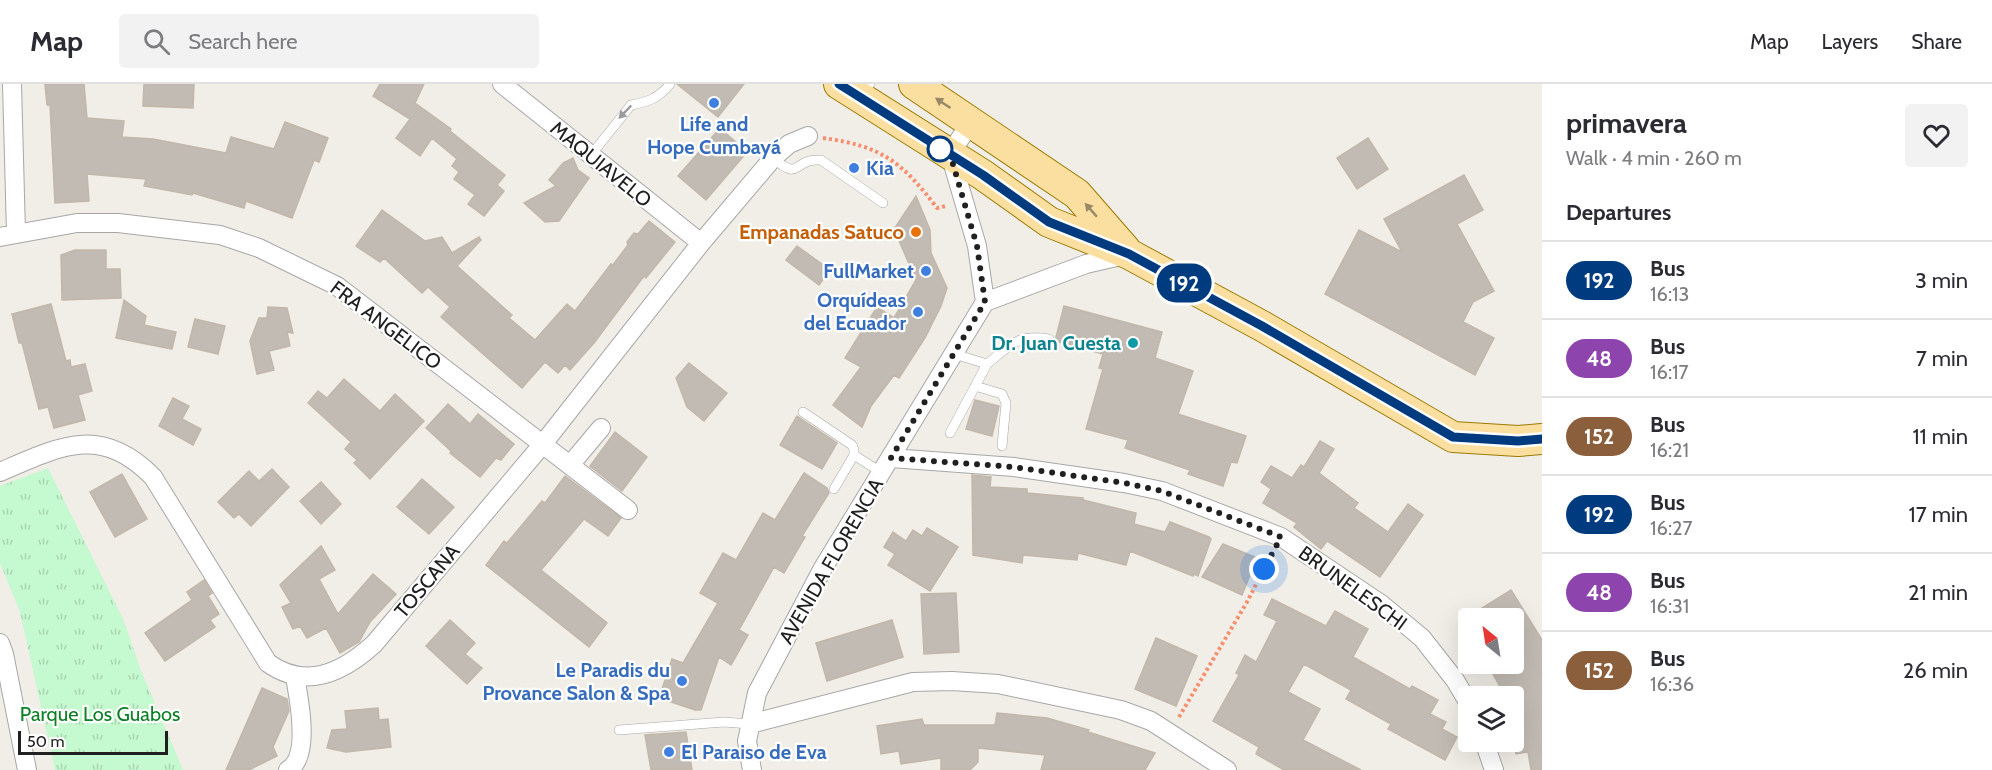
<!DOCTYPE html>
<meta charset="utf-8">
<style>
:root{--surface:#fff;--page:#f2f2f3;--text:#2b2b33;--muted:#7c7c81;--line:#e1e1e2}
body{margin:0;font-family:Cabin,sans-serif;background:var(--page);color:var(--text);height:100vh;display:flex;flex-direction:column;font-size:22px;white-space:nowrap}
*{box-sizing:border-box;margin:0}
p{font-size:20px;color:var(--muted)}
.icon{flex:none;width:33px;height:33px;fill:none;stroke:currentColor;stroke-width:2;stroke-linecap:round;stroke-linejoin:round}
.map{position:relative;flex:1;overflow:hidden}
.side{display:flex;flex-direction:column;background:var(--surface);width:450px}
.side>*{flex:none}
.badge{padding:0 12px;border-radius:20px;font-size:21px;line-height:39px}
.needle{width:39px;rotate:330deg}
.fabs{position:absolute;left:1458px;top:524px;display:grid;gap:12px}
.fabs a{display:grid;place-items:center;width:66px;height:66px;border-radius:6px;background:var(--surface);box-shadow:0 6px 24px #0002;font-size:30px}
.scale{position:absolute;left:18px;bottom:15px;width:150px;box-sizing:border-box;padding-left:6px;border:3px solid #202020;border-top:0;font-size:16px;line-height:21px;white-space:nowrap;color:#202020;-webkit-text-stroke:4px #fff;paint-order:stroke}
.you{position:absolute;width:30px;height:30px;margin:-15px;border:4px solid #fff;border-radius:50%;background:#1a73e8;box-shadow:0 0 0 9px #1a73e833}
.map>.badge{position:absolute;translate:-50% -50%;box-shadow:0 0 0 3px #fff}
h2{padding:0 24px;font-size:22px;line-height:54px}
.round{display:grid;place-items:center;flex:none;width:63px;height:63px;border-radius:6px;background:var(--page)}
.head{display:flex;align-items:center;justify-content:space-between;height:102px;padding:0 24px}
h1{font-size:28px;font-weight:700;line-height:45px}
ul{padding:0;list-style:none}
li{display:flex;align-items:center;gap:18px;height:78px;padding:0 24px;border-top:2px solid var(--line)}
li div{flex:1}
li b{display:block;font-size:22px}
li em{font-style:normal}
li .badge{min-width:66px;font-weight:700;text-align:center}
header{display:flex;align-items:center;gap:36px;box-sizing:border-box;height:84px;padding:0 30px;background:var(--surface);border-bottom:2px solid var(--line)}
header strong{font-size:28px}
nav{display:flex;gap:33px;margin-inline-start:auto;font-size:21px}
.search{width:420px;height:54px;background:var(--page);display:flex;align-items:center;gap:15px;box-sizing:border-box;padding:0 21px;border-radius:6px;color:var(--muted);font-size:22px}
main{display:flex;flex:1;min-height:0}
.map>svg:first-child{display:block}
.park{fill:url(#park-tufts)}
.building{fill:#c1bbb3;stroke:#c2b7a9;stroke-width:1.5}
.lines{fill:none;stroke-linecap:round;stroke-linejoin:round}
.lane-casing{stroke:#a7a7a7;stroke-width:10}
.street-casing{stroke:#a7a7a7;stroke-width:20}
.primary-casing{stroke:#9b7b01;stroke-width:32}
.path{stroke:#f98e6f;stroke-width:4;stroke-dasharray:3 3;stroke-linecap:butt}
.lane{stroke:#fff;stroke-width:9}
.street{stroke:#fff;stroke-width:18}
.primary{stroke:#fbdfa1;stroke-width:30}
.oneway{fill:#988967}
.oneway2{fill:#9b9b9b}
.line-casing{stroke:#fff;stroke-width:14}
.line{stroke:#003b80;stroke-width:9}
.walk{stroke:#202020;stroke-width:6;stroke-dasharray:0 10.8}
.shop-dot{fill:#3f7fe0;stroke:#fff;stroke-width:2}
.stop-dot{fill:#fff;stroke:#003b80;stroke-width:3}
.food-dot{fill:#e8710a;stroke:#fff;stroke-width:2}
.culture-dot{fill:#0f9aa8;stroke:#fff;stroke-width:2}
.labels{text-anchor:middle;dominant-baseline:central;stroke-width:4.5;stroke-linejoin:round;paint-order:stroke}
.shop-label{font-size:20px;font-weight:bold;fill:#366cbe;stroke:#fff;text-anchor:end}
.street-label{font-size:20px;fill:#202020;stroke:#fff}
.food-label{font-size:20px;font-weight:bold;fill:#c56008;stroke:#fff;text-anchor:end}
.culture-label{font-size:20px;font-weight:bold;fill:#0d838f;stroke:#fff;text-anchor:end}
.park-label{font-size:20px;fill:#0c8024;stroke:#fff}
</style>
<header>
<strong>Map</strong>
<div class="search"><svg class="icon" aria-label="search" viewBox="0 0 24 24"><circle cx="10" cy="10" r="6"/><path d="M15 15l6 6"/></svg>Search here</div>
<nav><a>Map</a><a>Layers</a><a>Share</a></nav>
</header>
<main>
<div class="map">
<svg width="1542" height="686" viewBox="0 0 1542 686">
<defs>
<pattern id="park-tufts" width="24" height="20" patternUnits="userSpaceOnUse" patternTransform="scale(1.5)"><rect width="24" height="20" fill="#c5f9cf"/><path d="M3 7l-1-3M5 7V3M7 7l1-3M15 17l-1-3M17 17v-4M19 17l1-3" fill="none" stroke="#a9d5b1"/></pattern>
</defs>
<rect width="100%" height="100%" fill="#f1eee7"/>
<path class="park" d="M48,384L124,537L140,584L183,686H55L20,528L0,479V402Z"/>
<path class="building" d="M45,0H84L87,34L124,37L122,53L153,55L226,69L231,53L274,65L285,38L328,54L319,78L314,76L292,134L246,117L244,124L193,109L192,111L144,102L146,95L87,90L89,117L55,119L50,21H47Z
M144,0H194L193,24L143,22Z
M380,0H424L415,19L451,45L450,47L505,91L497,101L504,107L484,132L468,120L475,111L454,95L459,88L452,82L457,75L432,54L420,72L396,54L410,35L373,12Z
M677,0H744L718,33Z
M720,44L747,68L706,116L678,92Z
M1368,54L1388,85L1357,105L1337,74Z
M573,74L578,86L589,94L559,137L545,138L524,119L556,102L549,96L563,79Z
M1464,91L1483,126L1457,140L1494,207L1473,218L1463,238L1494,254L1475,291L1325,210L1359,146L1402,168L1384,135Z
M916,112L930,146L931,169L947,204L941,222L925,254L899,294L894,291L871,322L862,343L833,321L861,283L845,274L877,223L894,234L916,196L894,145Z
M382,126L425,157L442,153L452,169L479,153L481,156L457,182L512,231L509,234L535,256L567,220L575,227L611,180L612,182L628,161L627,158L634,149L638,150L649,137L675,158L646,194L644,192L594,259L570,286L565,281L558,289L545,278L522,304L441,233L450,223L428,203L422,209L384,174L380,178L356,162Z
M797,162L830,186L819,201L786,176Z
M75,166H106V185H120L121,214L62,216L61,171Z
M124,216L146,232L144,241L176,248L172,265L116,254Z
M51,220L66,277L70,276L71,283L85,280L92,307L78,311L85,336L54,344L48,323L39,325L22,259H19L12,230Z
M1064,222L1162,248L1155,274L1193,287L1178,330L1246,352L1237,379L1231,378L1223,402L1188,390L1190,386L1125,364L1128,356L1086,345L1103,285L1099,284L1103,270L1055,257Z
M268,223L287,224L293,249L287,248L290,262L269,267L274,286L257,290L250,257L259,234H267Z
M195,235L225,242L218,270L188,263Z
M689,279L727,309L704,337L687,323L676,294Z
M344,295L380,327L395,310L424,337L370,395L354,379L357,376L345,365L351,358L308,319L318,307L327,314Z
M173,314L189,322L182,335L201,345L193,361L159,342Z
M975,316L999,322L992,352L966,345Z
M448,320L470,340L478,330L514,360L501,376L496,374L480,393L450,369L451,367L426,344Z
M797,332L837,359L822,385L780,361Z
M615,348L647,373L622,407L590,382Z
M1320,357L1334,365L1319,389L1358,419L1354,424L1388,448L1408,420L1423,431L1380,493L1327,457L1321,465L1294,443L1297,439L1263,419L1271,405L1261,398L1271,382L1292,394L1301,381L1304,383Z
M272,385L289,403L251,442L239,430L234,434L218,418L249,387L259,397Z
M804,389L827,404L829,409L802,452L805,453L784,489L774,483L739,546L748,551L731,581L719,573L701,626H695L659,614L672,575L683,579L718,519L700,509L723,469L736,476L763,429L775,436Z
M122,390L147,435L115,453L90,408Z
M972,391L991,393L990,403L1027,405V409L1083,414V416L1136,429L1134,440L1165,448L1170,438L1209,453L1211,455L1198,492L1194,490L1193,492L1130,467L1126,481L1078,469L1077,476L1023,471L1022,479L973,471Z
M565,392L621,434L608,452L584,435L541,486L607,539L589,563L486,481L504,457L507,459L542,417L545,419Z
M422,395L454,423L429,450L397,423Z
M321,398L341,420L321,440L300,417Z
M927,444L958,463L930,507L888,481L895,470L884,463L893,448L906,457L913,446L922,452Z
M1223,460L1257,474L1242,511L1202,493Z
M321,462L335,486L319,495L338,530L373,490L396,510L370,538L359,558L340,569L326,544L307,554L300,542L293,545L282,523L291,519L280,501Z
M204,496L212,509L208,512L219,530L210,536L215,543L165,577L145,549L192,516L187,508Z
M1511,506L1542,556V686H1531L1528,668L1516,670L1514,653V612H1505L1487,579H1514V534H1466Z
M956,509L959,568L924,570L921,510Z
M1272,515L1326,542L1335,527L1368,545L1353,573L1410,605L1412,602L1438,616L1430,630L1446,638L1442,645L1457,653L1445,676L1388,645L1391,640L1346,615L1351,606L1304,580L1288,608L1320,625L1303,656L1361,686H1284L1256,670L1259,663L1213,637L1239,591L1236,589L1245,571L1256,578L1277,537L1264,531Z
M450,536L475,559L465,570L482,584L467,600L426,562Z
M892,536L903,573L827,597L816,559Z
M1156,554L1197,572L1176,622L1135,605Z
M262,604L287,615L289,627L273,663L277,672L249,686H226Z
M378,624L379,636L388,635L391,663L346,668L327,664L332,646L347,645L345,627Z
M997,629L1047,634L1089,646L1088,648L1155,669L1145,686H1041L1045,671L978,664V678L970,686H941V674L901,680L899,667L881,670L877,642L922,635L924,641H995Z
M686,648L692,686H651L645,651Z"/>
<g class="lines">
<g class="lane-casing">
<path id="lane" d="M868,0H870
M591,71L631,21C648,18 659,14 670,0
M773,74C802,99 792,74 821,76L883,119
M987,280C1011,261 1016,250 1049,255
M975,302L1002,310L1006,319L1002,362
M803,328L852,361L854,366V371L882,389
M950,349L987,280L954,270
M834,405L854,371
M619,646L724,638L750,640"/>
</g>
<g class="street-casing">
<path id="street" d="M12,0L16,149
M502,0L701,159
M971,38L950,70L977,162L985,218
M0,153L77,139H118L220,151L259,164L337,202L628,426
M891,374L1014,383L1124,399L1162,407L1281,453L1381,520L1422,554L1455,596L1468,618
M570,381L601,344
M0,388C60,362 101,340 153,393L268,579C306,606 342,589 374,560L542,361L701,159L773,74L789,60L808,52
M0,559L4,570L27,686
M750,640L913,598L952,597L998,600L1121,626L1151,637L1227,686
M1484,657L1494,686
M288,686C311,673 299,615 295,593
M752,686L747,657L757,609L823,484L985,218L1086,180L1125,171"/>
</g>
<g class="primary-casing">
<path id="primary" d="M839,0L983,91L1049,138L1129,170L1262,242L1453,353L1518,357L1542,355
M914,0L1077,110L1125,165"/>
</g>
<path class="path" d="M823,54C882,62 902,78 937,124L946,122
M1179,633L1247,518L1273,467"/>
<use href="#lane" class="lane"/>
<use href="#street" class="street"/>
<use href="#primary" class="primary"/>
</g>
<defs><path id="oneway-solid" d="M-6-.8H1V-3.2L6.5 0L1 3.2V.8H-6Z" transform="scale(1.5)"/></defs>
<g class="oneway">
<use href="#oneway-solid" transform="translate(943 19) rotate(-146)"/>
<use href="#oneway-solid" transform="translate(1091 126) rotate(-131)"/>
</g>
<use class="oneway2" href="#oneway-solid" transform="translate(625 28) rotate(134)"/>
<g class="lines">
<g class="line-casing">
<path id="line" d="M839,0L983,91L1049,138L1129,170L1262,242L1453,353L1518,357L1542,355"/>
</g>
<use href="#line" class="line"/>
<path class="walk" d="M940,65L950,70L977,162L985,218L891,374L1014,383L1124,399L1162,407L1281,453L1264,485"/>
</g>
<g class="shop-dot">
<circle cx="714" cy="19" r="6"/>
<circle cx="854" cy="84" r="6"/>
<circle cx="926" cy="187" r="6"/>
<circle cx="918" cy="228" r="6"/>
<circle cx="682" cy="597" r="6"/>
<circle cx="669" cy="668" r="6"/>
</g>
<circle class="stop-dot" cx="940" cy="65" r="12"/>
<circle class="food-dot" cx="916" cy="148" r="6"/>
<circle class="culture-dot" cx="1133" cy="259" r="6"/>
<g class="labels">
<g class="shop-label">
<text x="714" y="40" text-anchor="middle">Life and<tspan x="714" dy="23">Hope Cumbayá</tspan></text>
<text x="866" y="84" text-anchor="start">Kia</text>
<text x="914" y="187">FullMarket</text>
<text x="906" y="216">Orquídeas<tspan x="906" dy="23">del Ecuador</tspan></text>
<text x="670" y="586">Le Paradis du<tspan x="670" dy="23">Provance Salon &amp; Spa</tspan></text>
<text x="681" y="668" text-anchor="start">El Paraiso de Eva</text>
</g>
<g class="street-label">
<text transform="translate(601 80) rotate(39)">MAQUIAVELO</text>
<text transform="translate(386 241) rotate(37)">FRA ANGELICO</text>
<text transform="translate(831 477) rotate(-60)">AVENIDA FLORENCIA</text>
<text transform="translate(427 497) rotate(-50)">TOSCANA</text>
<text transform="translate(1353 504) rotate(36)">BRUNELESCHI</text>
</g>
<g class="food-label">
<text x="904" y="148">Empanadas Satuco</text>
</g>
<g class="culture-label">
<text x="1121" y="259">Dr. Juan Cuesta</text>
</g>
<g class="park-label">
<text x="100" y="630">Parque Los Guabos</text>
</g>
</g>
</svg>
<div class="fabs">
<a><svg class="needle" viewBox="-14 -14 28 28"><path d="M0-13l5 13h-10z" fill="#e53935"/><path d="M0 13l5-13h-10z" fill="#7c7c81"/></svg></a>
<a><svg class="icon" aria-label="layers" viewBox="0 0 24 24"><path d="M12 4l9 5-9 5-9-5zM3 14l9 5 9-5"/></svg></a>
</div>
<div class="scale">50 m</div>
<div class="you" style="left:1264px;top:485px"></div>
<b class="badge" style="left:1184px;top:199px;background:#003b80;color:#fff">192</b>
</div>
<section class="side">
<div class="head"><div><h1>primavera</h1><p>Walk · 4 min · 260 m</p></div><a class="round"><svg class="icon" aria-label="heart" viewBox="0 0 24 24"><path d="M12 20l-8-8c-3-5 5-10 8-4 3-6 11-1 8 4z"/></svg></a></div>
<h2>Departures</h2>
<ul>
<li><span class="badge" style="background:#003b80;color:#fff">192</span><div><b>Bus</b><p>16:13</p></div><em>3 min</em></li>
<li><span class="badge" style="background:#8e44ad;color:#fff">48</span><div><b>Bus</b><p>16:17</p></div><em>7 min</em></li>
<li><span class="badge" style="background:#8b5e3c;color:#fff">152</span><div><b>Bus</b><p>16:21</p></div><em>11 min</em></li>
<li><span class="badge" style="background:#003b80;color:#fff">192</span><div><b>Bus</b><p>16:27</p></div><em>17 min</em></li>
<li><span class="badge" style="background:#8e44ad;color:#fff">48</span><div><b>Bus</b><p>16:31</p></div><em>21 min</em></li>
<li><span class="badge" style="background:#8b5e3c;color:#fff">152</span><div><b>Bus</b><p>16:36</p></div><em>26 min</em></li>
</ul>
</section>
</main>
